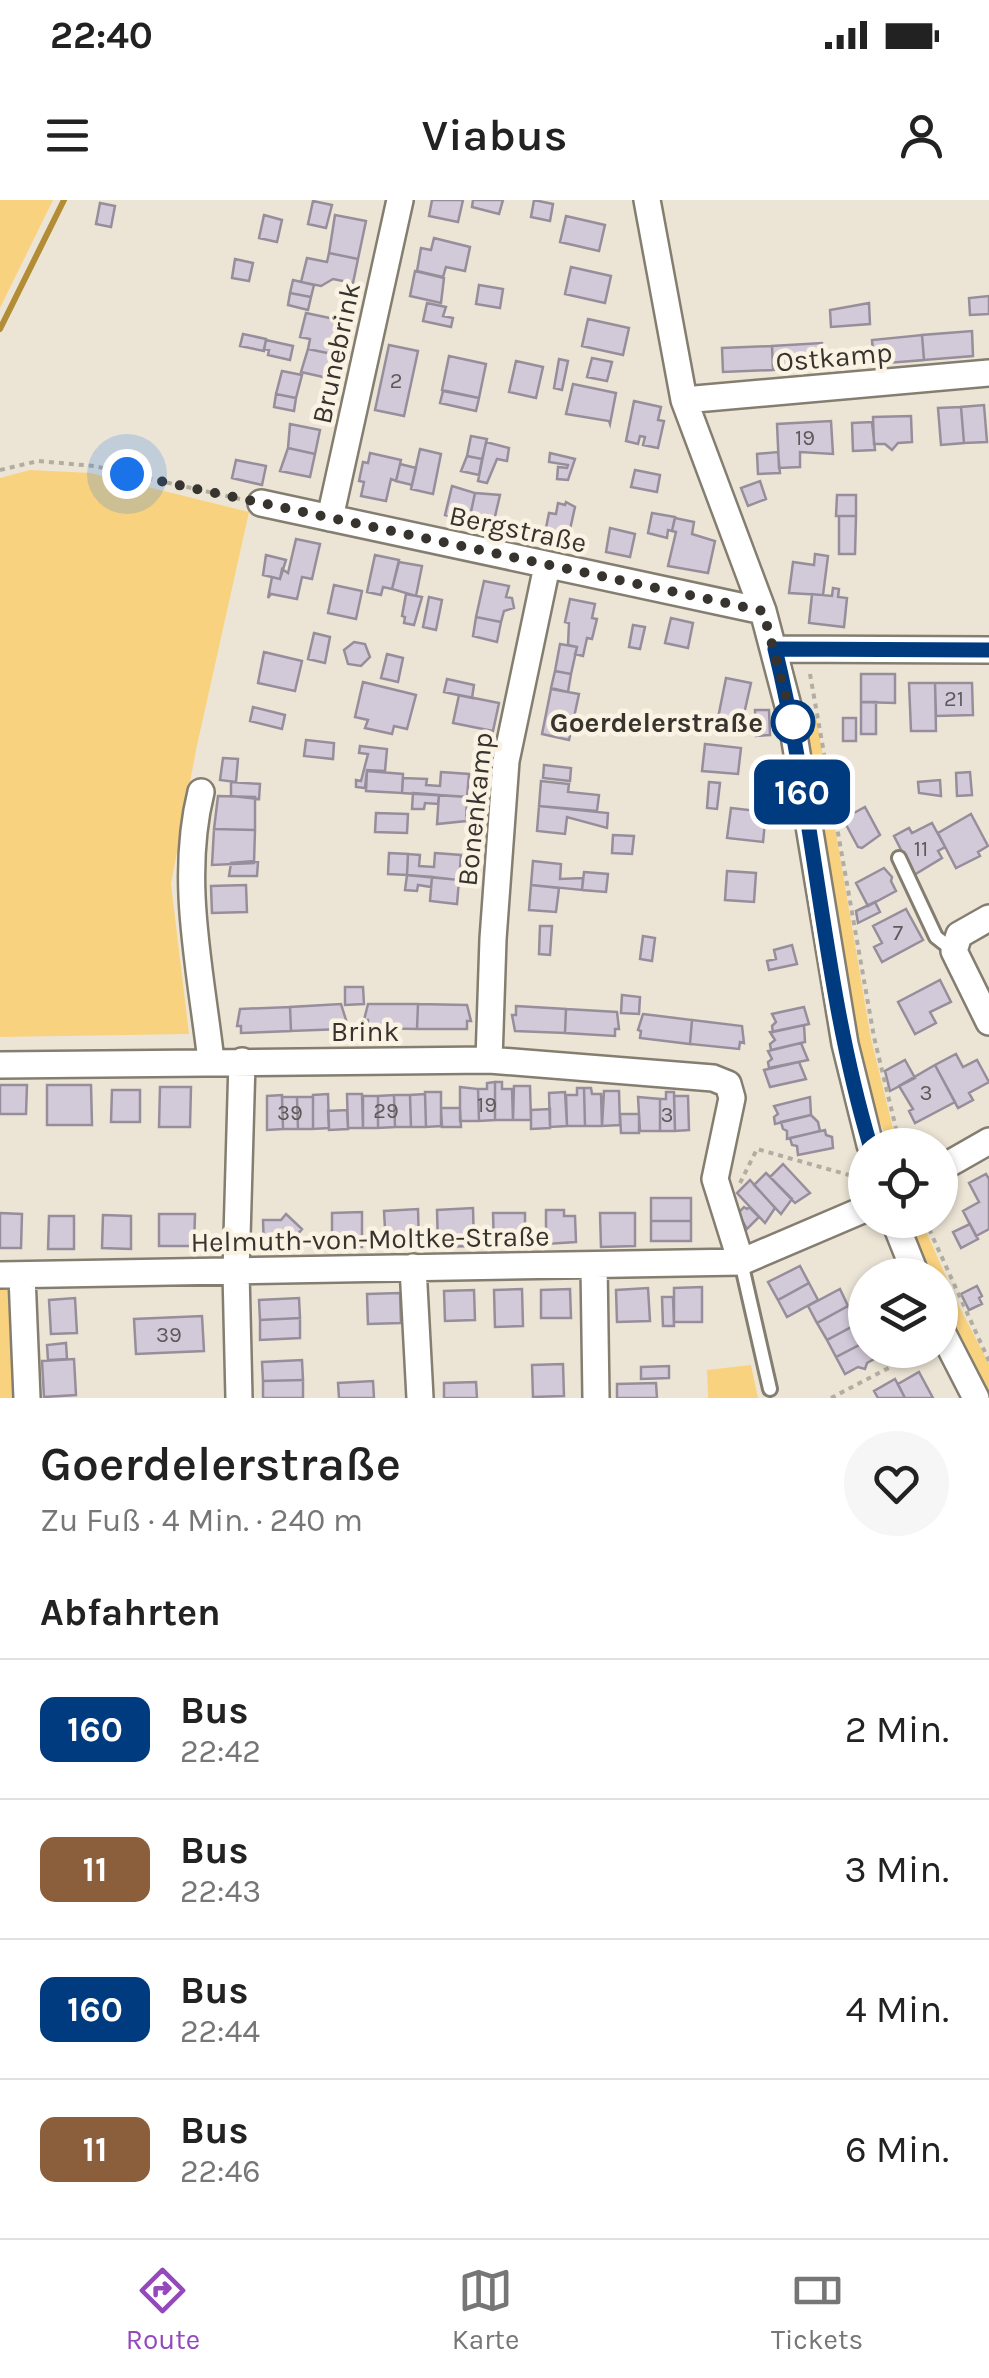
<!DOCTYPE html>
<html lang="de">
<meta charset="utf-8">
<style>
:root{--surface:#fff;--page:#f6f6f6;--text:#222;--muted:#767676;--line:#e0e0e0;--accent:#9349bc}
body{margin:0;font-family:Karla,sans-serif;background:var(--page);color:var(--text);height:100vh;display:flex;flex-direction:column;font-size:38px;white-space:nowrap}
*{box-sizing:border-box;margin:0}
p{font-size:32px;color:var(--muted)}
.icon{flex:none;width:55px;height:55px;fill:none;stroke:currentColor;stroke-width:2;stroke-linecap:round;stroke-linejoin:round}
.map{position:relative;height:1198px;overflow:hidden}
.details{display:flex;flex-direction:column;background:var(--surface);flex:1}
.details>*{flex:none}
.badge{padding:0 20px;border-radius:15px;font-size:35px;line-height:65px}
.controls{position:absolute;left:848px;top:928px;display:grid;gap:20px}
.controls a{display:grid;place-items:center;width:110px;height:110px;border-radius:50%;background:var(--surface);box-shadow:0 2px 8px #0004;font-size:50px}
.you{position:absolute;width:50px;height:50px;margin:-25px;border:8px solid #fff;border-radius:50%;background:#1a73e8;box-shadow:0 0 0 15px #1a73e833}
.map>.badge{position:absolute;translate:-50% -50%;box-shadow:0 0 0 5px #fff}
h2{padding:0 40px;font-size:38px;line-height:90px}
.round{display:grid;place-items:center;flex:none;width:105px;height:105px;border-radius:52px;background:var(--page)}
.overview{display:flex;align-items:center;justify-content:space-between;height:170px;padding:0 40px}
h1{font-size:48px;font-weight:600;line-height:75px}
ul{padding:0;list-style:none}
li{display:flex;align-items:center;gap:30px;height:140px;padding:0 40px;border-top:2px solid var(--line)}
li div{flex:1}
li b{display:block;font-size:38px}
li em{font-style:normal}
li .badge{min-width:110px;font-weight:700;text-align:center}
.status{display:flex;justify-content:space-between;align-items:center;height:70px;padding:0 50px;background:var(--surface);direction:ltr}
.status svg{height:28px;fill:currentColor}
header{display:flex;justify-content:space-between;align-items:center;height:130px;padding:0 40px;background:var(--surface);font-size:45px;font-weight:600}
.tab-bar{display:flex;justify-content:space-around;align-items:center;height:140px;border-top:2px solid var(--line);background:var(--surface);font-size:28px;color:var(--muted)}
.tab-bar a{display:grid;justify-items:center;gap:5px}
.tab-bar .active{color:var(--accent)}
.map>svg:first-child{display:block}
.green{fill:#f9d27f}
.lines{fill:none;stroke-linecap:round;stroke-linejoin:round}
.stream{stroke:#b38d35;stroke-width:6}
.building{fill:#d3cad9;stroke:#968e9b;stroke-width:2.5}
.service-casing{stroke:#847e70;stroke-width:18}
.minor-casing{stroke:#847e70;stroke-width:30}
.path{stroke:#b2ada1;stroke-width:4;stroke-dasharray:5 5;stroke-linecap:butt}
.service{stroke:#fff;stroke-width:12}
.minor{stroke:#fff;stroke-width:25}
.line-casing{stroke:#fff;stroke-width:22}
.line{stroke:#003b80;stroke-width:15}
.walk{stroke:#37342f;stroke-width:10;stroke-dasharray:0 18}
.stop-dot{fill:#fff;stroke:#003b80;stroke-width:5}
.labels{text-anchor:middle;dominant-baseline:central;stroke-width:9;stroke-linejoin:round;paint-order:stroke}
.number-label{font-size:22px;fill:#5e5a5a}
.street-label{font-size:28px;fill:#37342f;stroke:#faf2e3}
.stop-label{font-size:28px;font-weight:bold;fill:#37342f;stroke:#faf2e3;text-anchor:end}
</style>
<div class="status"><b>22:40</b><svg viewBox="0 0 49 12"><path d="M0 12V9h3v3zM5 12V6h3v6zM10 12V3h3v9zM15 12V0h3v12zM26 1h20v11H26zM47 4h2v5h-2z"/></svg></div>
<header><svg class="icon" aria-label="menu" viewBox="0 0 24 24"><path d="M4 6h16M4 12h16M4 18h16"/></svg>Viabus<svg class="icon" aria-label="person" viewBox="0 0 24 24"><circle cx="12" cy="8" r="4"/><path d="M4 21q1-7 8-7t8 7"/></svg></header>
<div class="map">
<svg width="989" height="1198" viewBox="0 0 989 1198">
<rect width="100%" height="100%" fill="#ece5d6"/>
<path class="green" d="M0,0H53L0,108Z
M30,270L91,273L249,312L196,550L171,684L189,834L0,837V278Z
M816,515L871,839L897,945L887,938L864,887L805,551L811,550L806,517Z
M913,1020H921L959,1106L989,1164V1198H986L940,1106V1075H926L914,1043Z
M0,1083H22V1198H0Z
M751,1165L758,1198H708L707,1170Z"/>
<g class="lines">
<path class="stream" d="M0,129L64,0"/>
</g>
<path class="building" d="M432,0H463L458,22L429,16Z
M473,0H503L499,14L472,7Z
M534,0L553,4L550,21L531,17Z
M313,1L332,5L326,28L308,24Z
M100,3L115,6L111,27L96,24Z
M264,15L282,20L277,42L259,38Z
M335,15L366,21L358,59L329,53Z
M566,16L605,25L599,51L560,42Z
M434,38L470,47L465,71L446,67L443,77L417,71L421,48L431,50Z
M329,53L358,59L353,83L333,79L321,86L301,82L307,58L327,62Z
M235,59L253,63L249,81L232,78Z
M571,67L611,76L605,103L565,94Z
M415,71L444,78L441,103L410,96Z
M293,80L314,85L311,97L290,93Z
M479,85L503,89L500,108L476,104Z
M290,93L311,97L308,110L288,105Z
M989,96V114L970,115L969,98Z
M427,103L446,107L443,116L453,118L451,127L423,121Z
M869,103L870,124L831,127L830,110Z
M306,113L344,121L337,155L308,149L310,139L300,137Z
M588,119L629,128L623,155L582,146Z
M972,131L973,156L924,160L922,135Z
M243,134L266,139L264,151L240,146Z
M922,135L924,160L874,164L872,140Z
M266,140L293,146L290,160L268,155L269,150L264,149Z
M822,143L823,167L773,170L772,146Z
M389,145L418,151L404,216L375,210Z
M772,146L773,170L723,172L722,148Z
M308,149L337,155L332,179L301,172Z
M449,156L486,164L479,198L442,190Z
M592,158L612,162L607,181L587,177Z
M559,159L568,161L562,190L554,188Z
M516,161L543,167L536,198L509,192Z
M282,171L302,175L296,198L276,194Z
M573,184L616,193L610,224L609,221L566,214Z
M443,191L479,198L476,211L440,203Z
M276,194L296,198L294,211L274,207Z
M634,201L661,207L658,220L664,221L658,248L643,245L645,237L640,236L638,244L626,241Z
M984,205L987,242L964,243L961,207Z
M961,207L964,243L941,245L938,208Z
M911,216L912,242L898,243L892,250L885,244H874L873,217Z
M831,221L833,254L800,252V267L779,268L777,224Z
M872,222L875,250L853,251L852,223Z
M290,224L320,230L315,254L288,248Z
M471,236L487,239L482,259L467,256Z
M486,242L509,248L507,261L497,259L487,283L478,281Z
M288,248L315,254L310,277L280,271Z
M420,249L441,254L433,294L411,289Z
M778,252L780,273L758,274L757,254Z
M370,253L401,260L396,281L391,279L386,301L361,296L364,282L359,281L363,262L368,263Z
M550,253L575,259L568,280L557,279L558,267L567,268L568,265L549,262Z
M467,256L482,259L479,275L461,271Z
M236,260L266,266L262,285L232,278Z
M400,264L416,268L412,285L396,281Z
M635,270L660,275L657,292L631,287Z
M760,281L766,299L748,306L741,288Z
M452,286L475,293L469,321L445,315Z
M475,293L500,295L493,325L469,321Z
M837,295H856V316H836Z
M566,302L575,307L567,343L544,338L549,313L556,314L558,303L565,305Z
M652,313L675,317L672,331L668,330L667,338L648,333Z
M839,316H856L855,354H839Z
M675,318L694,322L692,334L715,341L708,373L668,366L676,332L672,331Z
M610,328L635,334L630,357L606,352Z
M296,339L320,344L312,379L302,377L297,399L271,394L268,398L272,377L280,379L282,369L288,373Z
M815,354L828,356L823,395L789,393L793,362L814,365Z
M266,355L286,360L280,379L263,375Z
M375,355L399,360L392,389L383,387L381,395L367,392Z
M399,362L422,366L416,396L392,389Z
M484,381L509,386L506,397L512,398L514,408L504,411L501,422L476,417Z
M334,385L362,391L356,419L328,413Z
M833,388L839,389L838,397L847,398L844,427L809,423L812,394L832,396Z
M406,394L422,397L414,425L404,423L405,417L402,416Z
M429,397L442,400L436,430L423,427Z
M570,399L595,404L592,418L597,419L592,439L587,438L583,456L575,454L577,447L568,445L569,423L565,422Z
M476,417L501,422L497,442L473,436Z
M671,418L693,423L688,448L665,443Z
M633,425L645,427L640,449L629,447Z
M314,433L330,437L325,463L308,459Z
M354,442L365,444L370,457L361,466L348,464L344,450Z
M560,444L577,447L571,474L555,471Z
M264,452L302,461L295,491L258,483Z
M387,454L403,458L398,482L381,478Z
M555,471L571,474L568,492L551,488Z
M861,474H895V503L861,502Z
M726,478L751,483L742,523L718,518Z
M447,479L474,485L472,498L444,492Z
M363,482L416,495L407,529L394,526L392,534L365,528L368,520L355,517Z
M909,483H935L936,531H911Z
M935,483H972L973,515L936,516Z
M551,489L579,494L569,540L542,534Z
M459,495L499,503L493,531L453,523Z
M861,502H876V534H861Z
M253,507L285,515L282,529L250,521Z
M755,510H769L770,535L756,536Z
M843,518H856V541H843Z
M306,540L334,543L333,559L304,556Z
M705,544L741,548L738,574L702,571Z
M360,546L387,549L385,571L367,570L365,588L356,587V580L361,581L368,554L359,553Z
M223,558L238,559L236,582L220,580Z
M544,565L571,568L570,581L543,578Z
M367,571L403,574L402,593L366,591Z
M441,572L469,574L467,597L402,593L403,578L427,579L426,585L440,586Z
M970,572L972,595L957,596L956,573Z
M940,580L941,596L919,593L918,582Z
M541,581L569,584L568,592L599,595L597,611L539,606Z
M231,582L260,584L259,599L231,596Z
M709,582L720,583L717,609L707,608Z
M413,593L439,595L438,604L425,603L424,609H412Z
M439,595L467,597L466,621L437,624Z
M218,596L255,597V630L214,629Z
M539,606L608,613L607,628L567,617L565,634L537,631Z
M865,607L880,635L862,648L858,647L843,619Z
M731,608L766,612L763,642L727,638Z
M376,613L408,614L407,633L375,632Z
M971,614L988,646L978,652L980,656L956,668L938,633Z
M932,623L945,647L938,651L942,658L914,675L894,636L909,628L912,633Z
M214,629L255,630L254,663L212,665Z
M613,635L634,636L632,654L612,653Z
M389,653L408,654L407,675L388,674Z
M435,653L461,655L459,680L407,675L408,654L420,655L419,666L434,667Z
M254,661L258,662L257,676H229L231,663Z
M533,661L561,664L560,679L583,678L582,690L531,685Z
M884,668L892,677L891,681L896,691L868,706L856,683Z
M727,671L756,673L754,702L725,700Z
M584,672L608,674L606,692L582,690Z
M407,675L432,677L431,687L418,685L417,691L405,690Z
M432,677L459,680L457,704L430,701Z
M246,685L247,712L212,713L211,686Z
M531,685L559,688L556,712L529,710Z
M875,702L880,712L858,723L856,711Z
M906,709L923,740L882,762L874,747L882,743L873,726Z
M540,726H552L550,755L539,754Z
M643,736L655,738L652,761L640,759Z
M792,745L797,764L769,770L767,761L776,759L774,750Z
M940,780L951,802L930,812L936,823L915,834L898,802Z
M345,787H363L364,804L345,805Z
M622,795L640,797L639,814L621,813Z
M341,804L346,820L341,821L342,829L291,831L290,807Z
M368,804H418L417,829L368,828V820H364Z
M418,804L467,805L471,821H467V829H417Z
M516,806L566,809L565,833L515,831L512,815H516Z
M290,807L291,831L241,833V826H237L240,809Z
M804,807L809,824L773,832L772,826L776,822L772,814Z
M566,809L617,812L619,829H615V836L565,833Z
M643,814L692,820L690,844L640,838L641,831L638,830Z
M692,820L742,826L744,843L740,842L739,849L690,844Z
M804,825L805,842L771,850L770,844L775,840L770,832Z
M801,843L808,860L769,868L768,862L772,859L768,851Z
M956,854L963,867L977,860L989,882L969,893L973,900L958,908L935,865Z
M905,860L915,878L890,891L885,871Z
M799,862L806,879L770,887L764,870Z
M935,865L955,902L915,923L909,911L913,909L899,886Z
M495,882V920L479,921L478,889H487V883Z
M495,882H502V889H512L513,920H495Z
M0,885H27L26,914H0Z
M47,885H91L92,925H47Z
M514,886H530L531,920H513Z
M160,887H191L190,927H159Z
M460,887L478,889L479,921H460Z
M577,888H584L585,926H567L566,895H577Z
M584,888H591L592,894H601L602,926H585Z
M112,890H140V922H111Z
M604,891H619L620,925L602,926Z
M425,892H441V926L426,927Z
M565,892L567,926L550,927L549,893Z
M666,892H674L675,931H660V899H666Z
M328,894L329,928L313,929V895Z
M347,894H362L363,928H348Z
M425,894L426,927H411L410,895Z
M282,895L283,929L267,930V896Z
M394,895L395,927L378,928V896Z
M394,895H410L411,927H395Z
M363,896H378V928H363Z
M674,896H688L689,930L675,931Z
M282,897H297L298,929H283Z
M297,897H313V929H298Z
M638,897L660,899V931H640Z
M810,897L811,915L775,924L774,917L778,914L774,906Z
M441,908H460L461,927H442Z
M550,909V928L531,929V910Z
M347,910L348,929L329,930L328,911Z
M620,914H639V933H621Z
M811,915L818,922L820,931L787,939V931L783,929L781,922Z
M825,930L826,935L832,937L833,948L798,955L797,946L792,945L790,938Z
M783,964L810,993L795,1003L770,977Z
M766,973L792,999L781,1014L754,985Z
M986,974L989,979V1029L976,1036L963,1011L979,1002L969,983Z
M750,980L775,1008L765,1023L737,993Z
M651,998H691V1021H651Z
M744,1007L747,1009L749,1007L759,1017L747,1029L738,1013Z
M473,1008L474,1046L438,1047L437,1010Z
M418,1009L419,1045L386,1046L384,1011Z
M546,1010H564V1016H575L576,1042L546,1044Z
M362,1012V1047H332V1013Z
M0,1013L22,1014L21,1048H0Z
M493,1013H525V1045H494Z
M600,1013H635V1046L601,1047Z
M159,1014H195L194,1046H159Z
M286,1014L302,1029L297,1035L298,1049H264L263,1020H281Z
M103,1015L131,1016V1049L102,1048Z
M49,1016H74V1049H48Z
M651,1021H691V1041H651Z
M970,1024L978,1039L961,1048L953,1032Z
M800,1066L809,1083L778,1100L768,1082Z
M809,1083L818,1100L787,1117L778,1100Z
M977,1086L982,1096L979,1098L982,1104L969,1110L961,1094Z
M702,1087V1122H674V1088Z
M648,1088L650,1121L617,1122L616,1090Z
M522,1089L523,1126L495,1127L494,1090Z
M570,1089L571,1118H541V1090Z
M840,1089L848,1106L817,1123L808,1106Z
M474,1090L475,1120L445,1121L444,1091Z
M400,1093L401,1123L368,1124L367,1094Z
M662,1097H673L674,1126H663Z
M75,1098L77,1133L51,1134L49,1100Z
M299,1098L300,1118L260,1120L259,1100Z
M848,1106L857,1124L827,1140L817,1123Z
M202,1116L204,1151L136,1154L134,1119Z
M300,1118V1138L260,1140V1120Z
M857,1124L865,1142L836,1157L827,1140Z
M865,1142V1150H872L876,1158L867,1163L865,1169L858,1167L845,1174L836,1157Z
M66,1143L67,1159L48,1160L47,1145Z
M74,1159L76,1195L44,1197L42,1161Z
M302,1160L303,1180L263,1181L262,1162Z
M563,1164L564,1196L533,1197L532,1165Z
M669,1166V1178L641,1179V1167Z
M919,1172L933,1198H905L898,1184Z
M895,1179L905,1198H878L874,1191Z
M303,1180V1198H263V1181Z
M373,1181L374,1198H339L338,1183Z
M476,1182L477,1198H444V1183Z
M656,1183L657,1198H617V1184Z"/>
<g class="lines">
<g class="service-casing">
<path id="service" d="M899,658L936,737L954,751
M741,1062L770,1189"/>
</g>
<g class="minor-casing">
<path id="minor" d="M647,0L684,200L763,411L791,517L845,844L870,945
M684,200L989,173
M261,303L763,411
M330,318L400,0
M775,449L989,450
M201,592C179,680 201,772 211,861
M989,718L959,735L954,751L989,822
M489,860L493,739L506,561L547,366
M0,865L489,860L713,878L728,884L732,898L715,979L741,1062
M940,969L989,941
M894,1020L916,1075
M594,1065L596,1198
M413,1067L420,1198
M0,1075L741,1062L865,1009
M22,1076L27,1198
M940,1128L976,1198
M239,1198L236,1072L242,861"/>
</g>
<path class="path" d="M0,270L38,261L94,266L240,299
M810,474L874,837L900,945
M740,983L757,949L856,977
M925,1020L989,1161
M831,1198L923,1150"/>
<use href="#service" class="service"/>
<use href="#minor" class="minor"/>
</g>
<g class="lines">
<g class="line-casing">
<path id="line" d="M870,945C822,784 815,612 775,449L989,450"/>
</g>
<use href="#line" class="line"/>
<path class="walk" d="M127,274L763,411L793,522"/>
</g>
<circle class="stop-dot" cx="793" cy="522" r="20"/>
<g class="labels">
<g class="number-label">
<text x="396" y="181">2</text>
<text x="805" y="238">19</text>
<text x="954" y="499">21</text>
<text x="921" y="649">11</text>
<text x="898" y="733">7</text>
<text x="926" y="893">3</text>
<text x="487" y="905">19</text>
<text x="386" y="911">29</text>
<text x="290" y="913">39</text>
<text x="667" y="915">3</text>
<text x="169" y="1135">39</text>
</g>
<g class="street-label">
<text transform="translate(336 153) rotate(-78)">Brunebrink</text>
<text transform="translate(834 157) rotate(-5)">Ostkamp</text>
<text transform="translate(518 329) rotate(12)">Bergstraße</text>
<text transform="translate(475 609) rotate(-84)">Bonenkamp</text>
<text x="365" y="831">Brink</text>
<text transform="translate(370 1039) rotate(-1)">Helmuth-von-Moltke-Straße</text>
</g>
<g class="stop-label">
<text x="763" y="522">Goerdelerstraße</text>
</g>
</g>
</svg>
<div class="controls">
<a><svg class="icon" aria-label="locate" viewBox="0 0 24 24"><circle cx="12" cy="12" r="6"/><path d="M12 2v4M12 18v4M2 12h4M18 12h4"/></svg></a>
<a><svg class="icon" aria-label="layers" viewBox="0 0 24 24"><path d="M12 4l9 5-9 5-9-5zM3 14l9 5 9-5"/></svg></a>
</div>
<div class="you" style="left:127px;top:274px"></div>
<b class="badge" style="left:802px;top:592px;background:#003b80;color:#fff">160</b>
</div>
<section class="details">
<div class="overview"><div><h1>Goerdelerstraße</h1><p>Zu Fuß · 4 Min. · 240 m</p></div><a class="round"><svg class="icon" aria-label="heart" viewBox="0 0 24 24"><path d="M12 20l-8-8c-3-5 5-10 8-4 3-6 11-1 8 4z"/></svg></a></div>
<h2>Abfahrten</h2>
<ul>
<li><span class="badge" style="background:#003b80;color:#fff">160</span><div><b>Bus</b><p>22:42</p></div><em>2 Min.</em></li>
<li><span class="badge" style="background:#8b5e3c;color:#fff">11</span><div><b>Bus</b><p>22:43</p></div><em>3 Min.</em></li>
<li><span class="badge" style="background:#003b80;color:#fff">160</span><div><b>Bus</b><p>22:44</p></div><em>4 Min.</em></li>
<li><span class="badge" style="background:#8b5e3c;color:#fff">11</span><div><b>Bus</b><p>22:46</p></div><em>6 Min.</em></li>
</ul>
</section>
<nav class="tab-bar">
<a class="active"><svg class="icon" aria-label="directions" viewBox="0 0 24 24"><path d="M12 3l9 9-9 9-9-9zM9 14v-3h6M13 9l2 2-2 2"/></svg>Route</a>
<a><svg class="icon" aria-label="map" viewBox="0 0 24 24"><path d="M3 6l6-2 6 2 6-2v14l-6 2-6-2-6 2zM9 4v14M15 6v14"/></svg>Karte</a>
<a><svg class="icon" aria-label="tickets" viewBox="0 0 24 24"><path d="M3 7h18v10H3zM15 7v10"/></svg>Tickets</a>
</nav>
